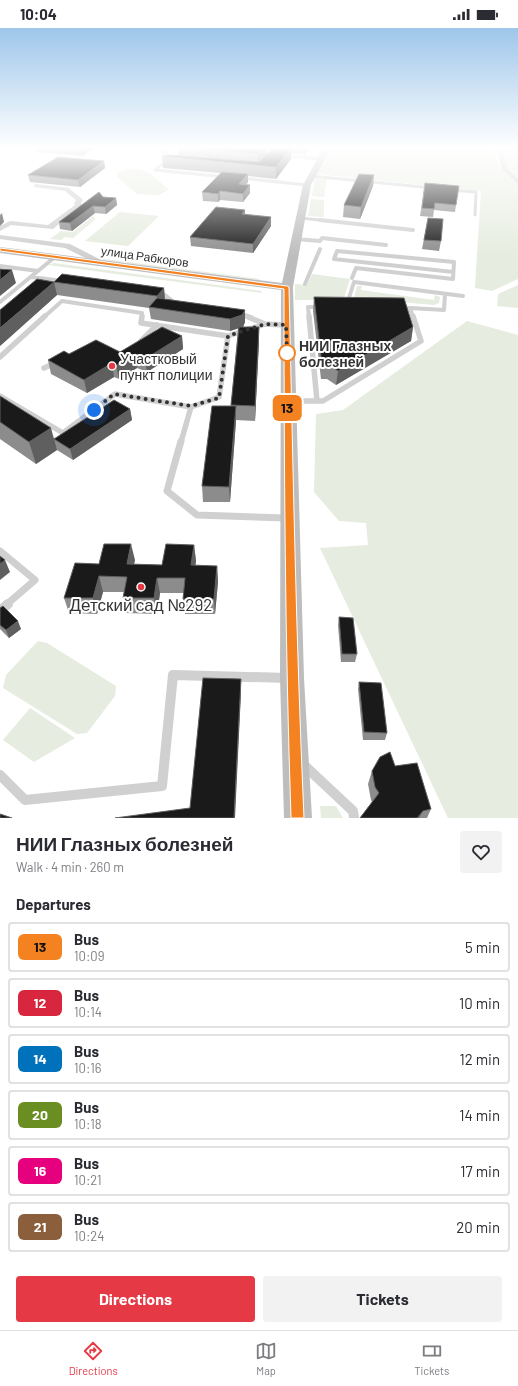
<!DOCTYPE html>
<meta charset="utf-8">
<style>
:root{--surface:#fff;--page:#f2f2f3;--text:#2b2b33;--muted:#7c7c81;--line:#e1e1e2;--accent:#e63946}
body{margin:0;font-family:Barlow,sans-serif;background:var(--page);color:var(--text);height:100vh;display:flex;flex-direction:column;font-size:15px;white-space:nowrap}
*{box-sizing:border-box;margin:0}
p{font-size:13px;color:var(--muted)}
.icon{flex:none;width:22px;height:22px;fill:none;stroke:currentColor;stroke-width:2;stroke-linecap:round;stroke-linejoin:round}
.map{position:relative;height:790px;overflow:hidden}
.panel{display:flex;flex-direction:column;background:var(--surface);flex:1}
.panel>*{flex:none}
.badge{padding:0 8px;border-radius:6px;font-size:14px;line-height:26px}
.you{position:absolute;width:20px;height:20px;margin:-10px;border:3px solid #fff;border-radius:50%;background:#1a73e8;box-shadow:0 0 0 6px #1a73e833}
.map>.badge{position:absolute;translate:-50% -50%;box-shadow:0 0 0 2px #fff}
h2{padding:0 16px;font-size:15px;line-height:36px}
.round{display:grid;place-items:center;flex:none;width:42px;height:42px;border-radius:4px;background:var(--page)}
.overview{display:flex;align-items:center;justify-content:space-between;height:68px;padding:0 16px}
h1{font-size:19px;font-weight:700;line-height:30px}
.button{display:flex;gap:8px;margin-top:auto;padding:8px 16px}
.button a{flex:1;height:46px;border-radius:4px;background:var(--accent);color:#fff;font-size:16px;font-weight:700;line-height:46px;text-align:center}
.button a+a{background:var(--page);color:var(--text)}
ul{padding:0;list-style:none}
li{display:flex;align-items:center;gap:12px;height:50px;margin:0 8px 6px;padding:0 8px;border:2px solid var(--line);border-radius:4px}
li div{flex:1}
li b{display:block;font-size:15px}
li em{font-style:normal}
li .badge{min-width:44px;font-weight:700;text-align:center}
.status{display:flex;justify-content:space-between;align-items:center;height:28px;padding:0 20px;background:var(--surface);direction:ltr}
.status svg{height:11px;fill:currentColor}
.menu{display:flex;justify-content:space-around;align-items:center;height:56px;border-top:1px solid var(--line);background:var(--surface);font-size:11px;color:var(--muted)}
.menu a{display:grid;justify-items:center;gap:2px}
.menu .current{color:var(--accent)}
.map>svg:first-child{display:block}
.green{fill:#e6ecdf}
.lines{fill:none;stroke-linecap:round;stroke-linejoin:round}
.lane-far4{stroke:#d0d0d0;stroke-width:3}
.lane-far3{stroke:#d0d0d0;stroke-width:4}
.lane-far2{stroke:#d0d0d0;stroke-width:5.5}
.lane-far1{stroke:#d0d0d0;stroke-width:7}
.lane{stroke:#d0d0d0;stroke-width:10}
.street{fill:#d0d0d0;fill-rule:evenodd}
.secondary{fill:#bdbdbd;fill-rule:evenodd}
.wall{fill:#8c8c8c}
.shaded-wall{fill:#5f5f5f}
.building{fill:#1a1a1a;stroke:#5f5f5f}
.line{fill:#f58220;stroke:#fff}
.walk{stroke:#333;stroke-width:4;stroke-dasharray:0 7.2}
.stop-dot{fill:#fff;stroke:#f58220;stroke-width:2}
.poi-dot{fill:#e63946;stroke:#fff;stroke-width:1.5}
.labels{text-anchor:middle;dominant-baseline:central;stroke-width:4;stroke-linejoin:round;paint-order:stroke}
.far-street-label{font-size:12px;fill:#333;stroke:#fff}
.stop-label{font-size:14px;font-weight:bold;fill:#333;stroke:#fff;text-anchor:start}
.poi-label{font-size:14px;fill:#333;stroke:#fff;text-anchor:start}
.near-poi-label{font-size:17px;fill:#333;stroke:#fff}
</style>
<div class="status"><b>10:04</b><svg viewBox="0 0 49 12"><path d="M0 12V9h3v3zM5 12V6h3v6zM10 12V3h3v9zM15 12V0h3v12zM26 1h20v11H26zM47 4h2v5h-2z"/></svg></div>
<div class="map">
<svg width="518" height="790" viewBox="0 0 518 790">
<rect width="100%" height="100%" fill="#fff"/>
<path class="green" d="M334,119H493C498,139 502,144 518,156V251L492,263L475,260L481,163L317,146Z
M500,119H518V151L510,145Z
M127,141C147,139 153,148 167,160L168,162L159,167L137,166L117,149L118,144Z
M315,150L327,151L324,169L312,168Z
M311,171L324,172V189L308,188Z
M120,184L159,188L128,218L85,213Z
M93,188L96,191L73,210L65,209L61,212L50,211L61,203L73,204Z
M104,231L260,251L259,252L102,232Z
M54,235L261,263L262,265L48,237Z
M312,246L350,251L344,270L338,272H295V256L307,257Z
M518,257V280L497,278L498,266Z
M357,258H362L361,262L434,272L435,267L440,269L439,275L434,277L354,270Z
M467,293L518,307V790H448L320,520L368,517L366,495L339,493L314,464L316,386L343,382Z
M38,613L47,615L116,658L115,668L87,705L77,706L3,660L6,647Z
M30,680L75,710L34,734L3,712Z
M320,778H336L343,790H321Z"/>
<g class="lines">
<path class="lane-far4" d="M158,119L174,132
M170,135L161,137L155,142L226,149
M311,148L433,160
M241,150L307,157
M450,162L476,164L475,187
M300,190L330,193"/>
<path class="lane-far3" d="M320,192L413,202
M295,211L320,213L322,210L386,217
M0,238L38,243
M31,249L63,253
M352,250L356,240L453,251L454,234L337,223L334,231L453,244
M305,256L320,221
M157,266L165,267L175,275
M0,274L55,229
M347,276L354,254L463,268
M399,280H410L413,289
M410,280L444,282L445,266
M237,286L251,289
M44,289L62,273L142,285V289
M309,289L308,279H320"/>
<path class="lane-far2" d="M142,288L141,295L228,308L265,296L286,297
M246,288L265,296
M309,288L317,373
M141,313L157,297
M0,329L45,288
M44,340L55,335
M0,368L63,405L115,366L191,379L219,369L228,308
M289,373H323L421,313L413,288
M181,414L191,379"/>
<path class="lane-far1" d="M181,413L167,463L197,487L287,490
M0,523L35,552L6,577"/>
<path class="lane" d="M0,583L8,576
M304,737L353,783L354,790
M0,747L25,772L162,758L173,647L288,650"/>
<path class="street" d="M496,119H502L508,141L518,151V156L502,142Z
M274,125L321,129L324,131L321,133L272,128V126Z
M36,156L69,160L82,171L83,172L81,175L82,177L53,201L11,197L0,203V198L10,193L48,197L75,177L74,175L76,172L65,163L34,159V157Z
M0,207L70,216L109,236L105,238H102L65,220L0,211Z"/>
<path class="secondary" d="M324,119H332L311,157L293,259L304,650L312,790H284L280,650L281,262L0,225V219L282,255L303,157Z"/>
</g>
<path class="wall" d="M35,119H96L82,128L36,124Z
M178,119L267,126L274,119H310L305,126L291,125V131L276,151L248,148V154L246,157L250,165L243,174L220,172L218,174L203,173L202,164L220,145L163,140L162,128L178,127Z
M104,133L105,140L80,159L30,154L28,147Z
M374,147L373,158L360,191L343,189L344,177Z
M425,155L456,177L455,184L434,182L433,189L420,188Z
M103,169L116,170L117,177L106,186L95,185L72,203L60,201L59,194Z
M245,182V187L271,189V198L253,225L191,218L190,209Z
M428,190L441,213L439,223L422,221Z
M54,254L164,260L165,271L245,294L243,299L259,313L255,393L236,392L230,474H203L202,458L231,378L238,300L230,303L151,291L149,280L57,267L0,318Z
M314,269L413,299L411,313L336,357L327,351H321L313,283Z
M182,308L183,321L147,344L137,340L119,351L114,349L87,365L51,346L48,332L69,326L120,324Z
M0,368L54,411L130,381L132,392L73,432L57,422L36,436L0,411Z
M194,517L196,533L195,538H217L218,554L215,586H185L183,571V565H160L157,586L126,585L123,570L124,564H103L97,586L69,585L64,570L99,536L135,532L134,536L162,537Z
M0,580L21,601L9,610L0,601Z
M339,589L357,626L355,634H341L338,597Z
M359,654L387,705L385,712H363L358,661Z
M395,738L431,781L427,790H360L372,774L371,772L368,756L372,743Z"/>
<path class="shaded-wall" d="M82,119H96L82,128L80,120Z
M264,119H267V129L258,137V126Z
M305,119H310L305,126Z
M291,120V131L276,151V139Z
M104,133L105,140L80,159L78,152Z
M248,146V154L239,164V156Z
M374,147L373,158L360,191L361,179Z
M250,157V165L243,174V166Z
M220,163V172L218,174V166Z
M116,170L117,177L106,186L105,179Z
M93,178L95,185L72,203L70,195Z
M245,182V191L242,186Z
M2,185L4,194L0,198V187Z
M271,189V198L253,225V216Z
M12,242L16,255L0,268V252Z
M54,254L57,267L0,318V300Z
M164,260L165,273L158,280L157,268Z
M245,282V294L243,299L230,303V291Z
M259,299V313L255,393V378Z
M413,299L411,313L336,357L338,343Z
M182,308L183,321L147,344L145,331Z
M135,326L137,340L119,351L116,338Z
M112,335L114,349L87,365L84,352Z
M236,378V393L230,474L229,459Z
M130,381L132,392L73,432L70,421Z
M51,400L57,422L36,436L29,414Z
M131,516L135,532L130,552L127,536Z
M194,517L196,533L193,553L191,537Z
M5,532L10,544L0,552V536Z
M217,538L218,554L215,586L214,571Z
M99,548L103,564L97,586L93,570Z
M157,550L160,565L157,586L154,570Z
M18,593L21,601L9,610L6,602Z
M241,651V665L235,790H234Z
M423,783L419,790H417Z"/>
<path class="building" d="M68,119H82L80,120Z
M178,119H264L258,126Z
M274,119L291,120L276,139L162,128L171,127L259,134Z
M58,129L104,133L78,152L28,147Z
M222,144L248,146L239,156L250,157L243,166L220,163L218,166L202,164Z
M359,146L374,147L361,179L344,177Z
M425,155L459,158L456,177L435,175L434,181L422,180Z
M99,164L103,169L116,170L105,179L93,178L70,195L59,194Z
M216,179L245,182L242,186L271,189L253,216L190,209Z
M428,190L443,191L441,213L424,212Z
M0,241L12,242L0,252Z
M62,246L164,260L157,268L54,254Z
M37,251L54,254L0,300V282Z
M314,269L404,270L413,299L338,343L329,336H322Z
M157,270L245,282L242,287L230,291L149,279Z
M162,299L182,308L145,331L135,326L116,338L112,335L84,352L48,332L64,323L69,326L96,312L120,324Z
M239,299H259L255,378L231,377Z
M0,368L51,400L29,414L0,394Z
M114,372L130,381L70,421L54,411Z
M212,378H236L229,459L202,458Z
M104,516H131L127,536L162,537L166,516L194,517L191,537L217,538L214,571H183L185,550H157L154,570H123L127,549L99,548L93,570H64L75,535L99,536Z
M0,528L5,532L0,536Z
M3,578L18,593L6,602L0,597V580Z
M339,589L353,590L357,626H342Z
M203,650L241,651L234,790H115L190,780Z
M359,654L381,655L387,705L364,704Z
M390,724L395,738L417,735L431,781L423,783L417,790H360L379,765L375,759L372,743L380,729Z
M0,786L12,790H0Z"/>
<linearGradient id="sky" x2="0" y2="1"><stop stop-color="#9ec6ea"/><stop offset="0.52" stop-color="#fff"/><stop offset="1" stop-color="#fff" stop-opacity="0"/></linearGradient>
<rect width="518" height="230" fill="url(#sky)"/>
<path class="line" d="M0,220L287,258L289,259C293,436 296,613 304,790H291C285,614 284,437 284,261L0,223Z"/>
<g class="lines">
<path class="walk" d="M94,382L114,366L191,378L219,370L228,308L265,296L286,297L287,325"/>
</g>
<circle class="stop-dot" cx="287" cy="325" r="8"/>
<g class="poi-dot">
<circle cx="112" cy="338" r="4"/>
<circle cx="141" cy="559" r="4"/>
</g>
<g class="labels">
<g class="far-street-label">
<text transform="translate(145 228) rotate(8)">улица Рабкоров</text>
</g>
<g class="stop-label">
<text x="299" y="317">НИИ Глазных<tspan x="299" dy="16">болезней</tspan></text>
</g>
<g class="poi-label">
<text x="120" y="330">Участковый<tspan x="120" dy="16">пункт полиции</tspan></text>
</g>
<g class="near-poi-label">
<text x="141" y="576">Детский сад №292</text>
</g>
</g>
</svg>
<div class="you" style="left:94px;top:382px"></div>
<b class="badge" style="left:287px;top:380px;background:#f58220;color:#111">13</b>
</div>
<section class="panel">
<div class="overview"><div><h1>НИИ Глазных болезней</h1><p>Walk · 4 min · 260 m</p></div><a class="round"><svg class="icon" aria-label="heart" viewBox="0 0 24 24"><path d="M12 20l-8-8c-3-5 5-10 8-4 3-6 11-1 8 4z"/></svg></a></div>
<h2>Departures</h2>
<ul>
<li><span class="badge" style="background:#f58220;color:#111">13</span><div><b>Bus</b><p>10:09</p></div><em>5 min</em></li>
<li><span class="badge" style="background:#d7263d;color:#fff">12</span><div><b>Bus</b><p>10:14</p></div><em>10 min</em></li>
<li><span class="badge" style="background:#0072bc;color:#fff">14</span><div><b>Bus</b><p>10:16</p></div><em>12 min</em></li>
<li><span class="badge" style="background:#6b8e23;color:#fff">20</span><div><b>Bus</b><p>10:18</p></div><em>14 min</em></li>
<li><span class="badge" style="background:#e6007e;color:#fff">16</span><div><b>Bus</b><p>10:21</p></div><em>17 min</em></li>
<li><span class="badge" style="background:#8b5e3c;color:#fff">21</span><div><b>Bus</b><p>10:24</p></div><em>20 min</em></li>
</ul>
<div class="button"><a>Directions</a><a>Tickets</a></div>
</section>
<nav class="menu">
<a class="current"><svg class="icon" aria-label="directions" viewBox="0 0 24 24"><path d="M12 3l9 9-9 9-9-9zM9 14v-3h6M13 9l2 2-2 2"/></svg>Directions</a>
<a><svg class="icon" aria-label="map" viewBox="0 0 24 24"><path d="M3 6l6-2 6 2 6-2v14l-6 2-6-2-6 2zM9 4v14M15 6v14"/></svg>Map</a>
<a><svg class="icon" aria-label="tickets" viewBox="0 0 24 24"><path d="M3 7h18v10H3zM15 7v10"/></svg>Tickets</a>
</nav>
